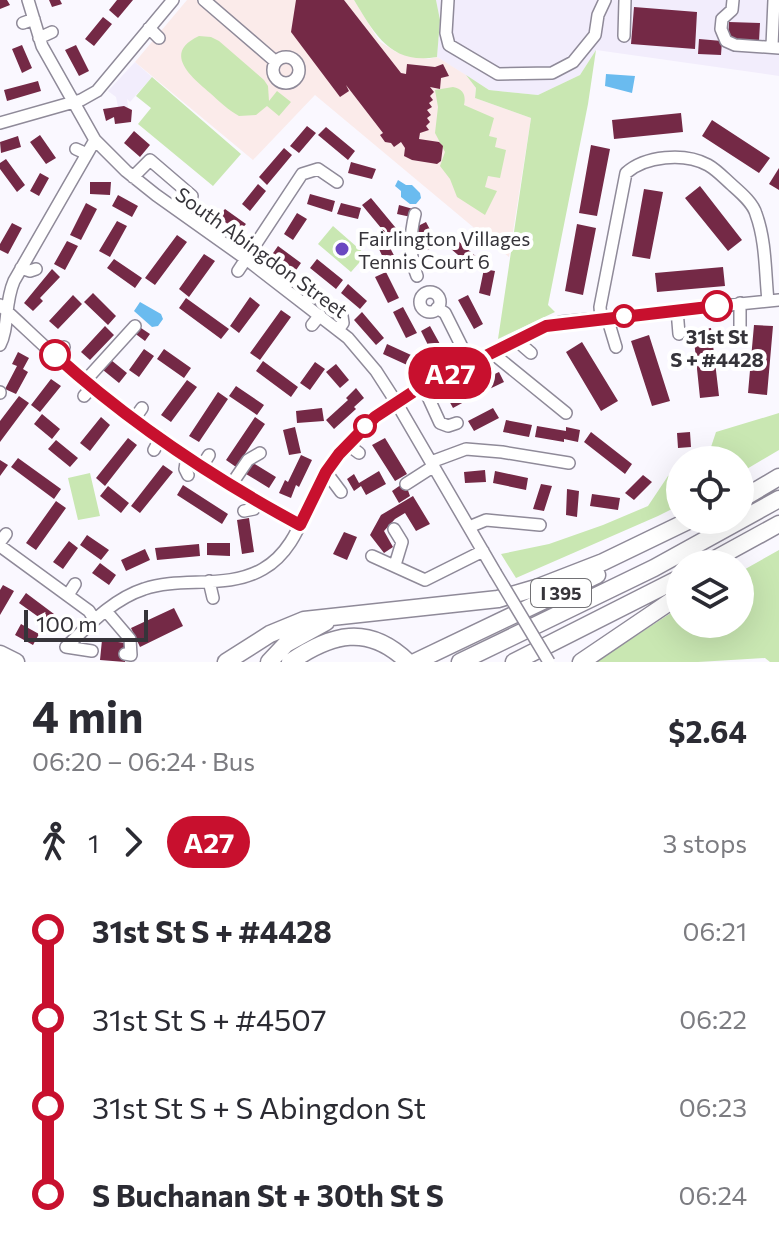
<!DOCTYPE html>
<meta charset="utf-8">
<style>
:root{--surface:#fff;--page:#f2f2f3;--text:#2b2b33;--muted:#7c7c81}
body{margin:0;font-family:Commissioner,sans-serif;background:var(--page);color:var(--text);height:100vh;display:flex;flex-direction:column;font-size:30px;white-space:nowrap}
*{box-sizing:border-box;margin:0}
p{font-size:26px;color:var(--muted)}
.icon{flex:none;width:44px;height:44px;fill:none;stroke:currentColor;stroke-width:2;stroke-linecap:round;stroke-linejoin:round}
.map{position:relative;height:662px;overflow:hidden}
.drawer{display:flex;flex-direction:column;background:var(--surface);flex:1}
.drawer>*{flex:none}
.badge{padding:0 16px;border-radius:26px;font-size:28px;line-height:52px}
.buttons{position:absolute;left:666px;top:446px;display:grid;gap:16px}
.buttons a{display:grid;place-items:center;width:88px;height:88px;border-radius:50%;background:var(--surface);box-shadow:0 8px 32px #0002;font-size:40px}
.scale{position:absolute;left:24px;bottom:20px;width:124px;box-sizing:border-box;padding-left:8px;border:4px solid #36343a;border-top:0;font-size:22px;line-height:28px;white-space:nowrap;color:#36343a;-webkit-text-stroke:6px #fff;paint-order:stroke}
.map>.badge{position:absolute;translate:-50% -50%;box-shadow:0 0 0 4px #fff}
.legs{display:flex;align-items:center;gap:12px;height:88px;padding:0 32px;font-size:26px}
.legs p{margin-inline-start:auto}
.overview{display:flex;align-items:center;justify-content:space-between;height:136px;padding:0 32px}
h1{font-size:44px;font-weight:700;line-height:60px}
ul{padding:0 32px;list-style:none}
li{display:flex;align-items:center;gap:28px;height:88px;font-size:30px}
li i{display:grid;place-items:center;width:12px;height:100%;margin:0 10px;background:currentColor}
li i::after{content:'';width:20px;height:20px;margin:-10px;border:6px solid;border-radius:50%;background:var(--surface)}
li p{margin-inline-start:auto}
li:first-child i{background:linear-gradient(#0000 50%,currentColor 0)}
li:last-child i{background:linear-gradient(currentColor 50%,#0000 0)}
.map>svg:first-child{display:block}
.built{fill:#f2edfc}
.education{fill:#fbebea}
.green{fill:#c9e7b2}
.water{fill:#6abbef}
.building{fill:#742946}
.lines{fill:none;stroke-linecap:round;stroke-linejoin:round}
.minor-casing{stroke:#8f8a99;stroke-width:14}
.highway-casing{stroke:#8f8a99;stroke-width:19}
.minor{stroke:#fff;stroke-width:11}
.highway{stroke:#fff;stroke-width:16}
.minor-bridge-casing{stroke:#8f8a99;stroke-width:14;stroke-linecap:butt}
.minor-bridge{stroke:#fff;stroke-width:11}
.line-1-casing{stroke:#fff;stroke-width:18}
.line-1{stroke:#c8102e;stroke-width:12}
.poi-dot{fill:#6b48c1;stroke:#fff;stroke-width:3}
.stop-1-dot{fill:#fff;stroke:#c8102e;stroke-width:4}
.labels{text-anchor:middle;dominant-baseline:central;stroke-width:8;stroke-linejoin:round;paint-order:stroke}
.shield{fill:#fff;stroke:#727175;stroke-width:2}
.shield-label{font-size:18px;font-weight:bold;fill:#36343a}
.poi-label{font-size:20px;fill:#36343a;stroke:#fff;text-anchor:start}
.street-label{font-size:20px;fill:#36343a;stroke:#fff}
.stop-label{font-size:20px;font-weight:bold;fill:#36343a;stroke:#fff}
</style>
<div class="map">
<svg width="779" height="662" viewBox="0 0 779 662">
<rect width="100%" height="100%" fill="#faf8ff"/>
<path class="built" d="M436,0H779V76L596,50L580,75L538,95L489,90L437,57L440,20Z
M135,62L152,77L130,102L127,99L128,107H118L116,97L108,91Z"/>
<path class="education" d="M187,0H354L379,41L396,52L428,59L437,57L466,75L476,88L475,98L531,118L509,257L315,95L253,160L135,62Z"/>
<path class="green" d="M354,0H436L440,20L437,57C390,65 375,34 354,0Z
M199,36L211,37L219,41L264,80L268,86L269,101L277,91L291,102L279,116L267,106L256,115L239,116C228,110 219,101 210,93C191,77 162,53 199,36Z
M596,50L588,104L548,305L555,312L498,339L531,118L475,98L476,88L466,75L489,90L538,95L580,75Z
M152,77L241,154L213,186L138,124L151,108L136,96Z
M453,87C464,89 466,96 464,105L494,118L489,136L497,138L495,147L506,150L500,178L488,176L485,187L497,191L485,215L457,197L450,179L440,166L445,152L435,133L438,107L435,90Z
M333,226L366,255L351,272L318,244Z
M779,413V450L740,473V460H697L709,453L716,432Z
M680,470V505L658,516L516,578L501,554L549,544L603,525L648,506L668,476Z
M90,473L100,516L78,520L68,478Z
M779,550V662H770L765,658L698,662H596L680,607V624H740V572Z"/>
<path class="water" d="M606,74L635,76L632,93L605,86Z
M398,180L406,185H412L420,193L421,198L416,204H410L401,197V191L395,186Z
M140,302L161,314L163,319L158,326L152,327L134,311Z"/>
<path class="building" d="M0,0H7L10,5L0,9Z
M49,0H60L62,4L52,7Z
M117,0H133L118,18L109,10Z
M296,0H344L401,73L406,74L407,64L435,67L443,64L449,76L441,78L440,89L430,87L434,92L430,96L433,100L429,103L432,107L427,110L431,115L427,118L430,122L426,126L429,130L420,133L419,139L439,142L443,146L441,161L437,164L412,160L404,156L405,148L401,142L394,147L391,143L385,142L380,135L383,133L346,85L349,91L340,97L291,32Z
M634,7L697,12L695,49L631,44Z
M103,17L112,24L94,46L85,39Z
M729,22L760,23L759,41L728,39Z
M699,39L722,41L721,55L698,54Z
M22,45L32,68L22,73L12,49Z
M76,45L89,71L79,76L65,50Z
M38,81L41,91L7,101L4,90Z
M124,106L132,110L131,122L115,124L114,117L106,121L103,109Z
M681,113L683,132L614,139L612,120Z
M712,120L770,158L759,173L702,136Z
M307,126L316,133L299,153L290,146Z
M326,127L355,151L348,160L318,135Z
M134,131L150,145L140,157L124,143Z
M40,135L56,158L46,164L30,142Z
M18,136L21,147L1,153L0,142Z
M591,145L610,149L597,216L579,213Z
M284,148L292,155L267,185L259,177Z
M6,159L25,185L17,192L0,169V163Z
M351,162L376,169L372,179L348,173Z
M779,168V190L769,184Z
M40,173L49,178L39,196L30,191Z
M90,182H111L110,195L90,194Z
M258,184L266,191L250,211L242,204Z
M700,186L742,240L728,251L685,198Z
M644,189L663,192L650,259L632,256Z
M310,194L335,201L332,212L307,204Z
M118,195L138,206L132,217L112,206Z
M371,198L400,233L391,240L362,205Z
M86,203L97,209L81,240L70,235Z
M341,203L361,208L358,219L337,214Z
M399,205L413,209L411,217L397,214Z
M225,209L246,224L239,232L218,217Z
M297,213L307,219L293,240L284,234Z
M117,221L127,226L110,257L99,251Z
M426,222L438,245L428,250L416,227Z
M12,223L22,228L8,254L0,250V244Z
M577,224L596,228L583,295L565,291Z
M450,234L479,259L472,267L443,242Z
M177,235L187,242L155,285L145,278Z
M67,241L78,246L65,270L54,264Z
M387,242L399,265L389,270L378,247Z
M278,246L301,263L294,273L271,256Z
M204,254L215,261L189,297L179,289Z
M114,259L142,278L135,288L107,268Z
M317,259L343,280L336,289L310,268Z
M723,267L725,286L657,292L655,273Z
M52,269L60,277L40,298L43,301L33,311L24,303Z
M484,269L495,271L490,296L479,293Z
M386,272L399,298L388,303L375,277Z
M348,284L367,301L360,309L341,293Z
M93,293L116,316L108,325L84,302Z
M73,295L82,304L58,329L49,321Z
M468,295L483,324L474,329L458,300Z
M250,297L260,305L239,333L230,326Z
M186,298L229,329L221,339L179,308Z
M403,307L417,333L406,338L393,312Z
M281,310L291,317L260,360L250,353Z
M362,312L384,338L376,345L354,320Z
M754,325L773,326L767,395L748,393Z
M105,326L114,335L90,360L81,352Z
M138,326L150,334L145,341L133,332Z
M430,326L446,355L436,361L421,331Z
M711,328L719,396L700,398L693,330Z
M649,335L670,401L652,406L631,341Z
M582,342L618,401L601,411L566,352Z
M387,344L422,360L418,370L383,354Z
M144,349L154,356L139,377L129,370Z
M164,349L191,368L184,378L157,359Z
M18,352L29,358L23,369L28,372L16,394L5,389L17,366L12,364Z
M111,360L127,373L119,383L103,370Z
M263,361L298,387L291,397L256,371Z
M315,362L325,369L310,390L300,383Z
M336,364L349,380L340,388L326,372Z
M499,372L504,382L481,393L475,383Z
M51,379L61,386L40,412L31,405Z
M187,380L197,387L171,422L161,415Z
M236,386L264,405L257,415L229,396Z
M470,386L475,396L453,408L447,397Z
M356,388L364,398L354,407L356,409L334,429L326,420L348,400L346,398Z
M218,392L228,399L199,442L189,436Z
M19,396L29,403L0,442V421Z
M322,408L324,421L297,423L296,411Z
M493,408L499,418L474,431L468,421Z
M42,414L60,429L52,439L34,424Z
M101,417L110,425L90,451L80,443Z
M255,417L265,424L236,467L226,460Z
M506,420L532,425L529,437L503,432Z
M537,426L566,431V427L580,430L578,442L564,439V442L535,437Z
M295,427L301,453L289,455L283,430Z
M591,432L632,464L625,474L584,442Z
M690,432L691,447L678,448L677,433Z
M128,438L137,445L105,486L96,478Z
M385,438L407,474L395,481L372,445Z
M56,440L78,458L70,467L48,449Z
M301,455L312,460L299,487L296,485L291,498L279,493L285,480L288,482Z
M18,458L61,489L54,499L11,467Z
M0,460L8,465L0,476Z
M253,463L276,477L269,488L246,474Z
M163,465L173,472L140,513L131,506Z
M485,470L486,482L465,483L464,472Z
M379,471L386,484L366,495L361,486L354,491L347,479L354,474L359,483Z
M495,471L528,478L526,490L493,483Z
M643,475L652,482L634,500L625,493Z
M405,482L410,496L399,503L392,491Z
M541,484L552,486L544,511L533,509Z
M183,485L228,514L222,524L177,495Z
M108,486L129,503L121,513L100,496Z
M567,489L579,491L577,517L566,515Z
M592,494L620,498L618,510L590,506Z
M413,496L430,524L416,531L405,513L395,519L384,531L393,547L384,553L370,535L381,515Z
M56,501L66,508L36,550L26,543Z
M249,518L254,552L242,554L237,520Z
M344,532L357,537L347,560L333,554Z
M87,535L109,550L101,560L80,545Z
M69,541L78,548L63,569L53,562Z
M207,543H230V556L207,555Z
M199,544L200,556L157,560L155,548Z
M145,549L150,560L126,571L121,560Z
M100,563L116,575L109,585L92,573Z
M3,585L14,591L0,615V590Z
M26,593L54,614L47,623L19,603Z
M174,608L183,626L140,647L131,628Z
M21,624L39,634L33,645L15,635Z
M102,640L126,643L125,662L100,660Z"/>
<g class="lines">
<g class="minor-casing">
<path id="minor" d="M28,0L42,46L95,140L126,171L156,195L246,259L348,338L376,371L396,402L495,572
M204,0L276,62
M448,0L446,33L449,45L498,74L552,73L573,62L595,35L598,15L605,0
M733,0L732,10L722,19L721,29L726,41L735,45L779,48
M23,23L34,19
M149,28L159,38
M624,36L625,0
M39,38L52,32
M772,46L774,0
M273 70a13 13 0 1 1 26 0a13 13 0 1 1-26 0Z
M0,123L81,100L97,91L173,0
M76,149L87,154
M133,177L150,160L192,196
M415,214C410,234 409,256 417,276
M21,268L30,271L36,269
M238,271L302,174L318,169L337,182
M420 302a10 10 0 1 1 20 0a10 10 0 1 1-20 0Z
M305,303L312,292L342,316L343,323L338,330
M740,303V326
M0,305C27,329 53,356 82,379C151,433 223,483 300,525
M437,308L445,313L470,363
M677,310L679,334
M607,317L616,347
M601,318L600,307L626,173C645,156 684,152 708,165C717,170 725,179 732,185C741,193 753,203 756,214C766,241 765,272 768,301
M312,325L320,315
M516,340L531,353
M0,345C9,328 4,304 14,281L95,140
M491,352L566,413
M55,355L64,347
M85,381L135,326
M423,386L440,423L448,426L457,423
M0,392V393
M84,396L93,386
M135,418L142,408
M347,444L359,453
M154,450L161,437
M187,456L185,469L188,475
M431,462L466,449L502,452L569,463
M202,466L209,455
M326,472L341,492
M406,484L434,466
M231,485L248,460L260,453
M244,511L254,509L258,502
M469,527L486,520L540,525
M394,529L402,542L395,565
M0,542L6,534
M0,546L89,611L94,619
M372,556L425,580L483,551
M209,581L213,598
M68,595L75,584
M106,611L130,639L131,655L125,654
M66,647C89,625 113,599 144,589C181,576 227,590 263,569C300,548 305,502 328,469C367,412 424,386 483,356C509,343 534,329 561,322L779,300
M66,647L92,651"/>
</g>
<g class="highway-casing">
<path id="highway" d="M740,500L779,477
M706,564L779,524
M0,654L16,662
M226,662L270,634L304,620L498,599L536,588L603,562L690,520
M269,662L286,644L326,622
M290,662C331,634 368,623 408,662
M415,662L597,575
M460,662L654,568L779,499
M514,662L680,578
M581,662L680,595"/>
</g>
<use href="#minor" class="minor"/>
<use href="#highway" class="highway"/>
<g class="minor-bridge-casing">
<path id="minor-bridge" d="M495,572L549,662"/>
</g>
<use href="#minor-bridge" class="minor-bridge"/>
</g>
<g class="lines">
<g class="line-1-casing">
<path id="line-1" d="M55,355C128,421 213,478 300,525L326,472L339,454L375,417L413,392L546,326L717,306"/>
</g>
<use href="#line-1" class="line-1"/>
</g>
<circle class="poi-dot" cx="342" cy="249" r="8"/>
<g class="stop-1-dot">
<circle cx="717" cy="306" r="14"/>
<circle cx="624" cy="316" r="10"/>
<circle cx="55" cy="355" r="14"/>
<circle cx="365" cy="426" r="10"/>
</g>
<g class="labels">
<rect class="shield" x="531" y="579" width="60" height="28" rx="6"/>
<g class="shield-label">
<text x="561" y="593">I 395</text>
</g>
<g class="poi-label">
<text x="358" y="238">Fairlington Villages<tspan x="358" dy="23">Tennis Court 6</tspan></text>
</g>
<g class="street-label">
<text transform="translate(262 252) rotate(36)">South Abingdon Street</text>
</g>
<g class="stop-label">
<text x="717" y="336">31st St<tspan x="717" dy="23">S + #4428</tspan></text>
</g>
</g>
</svg>
<div class="buttons">
<a><svg class="icon" aria-label="locate" viewBox="0 0 24 24"><circle cx="12" cy="12" r="6"/><path d="M12 2v4M12 18v4M2 12h4M18 12h4"/></svg></a>
<a><svg class="icon" aria-label="layers" viewBox="0 0 24 24"><path d="M12 4l9 5-9 5-9-5zM3 14l9 5 9-5"/></svg></a>
</div>
<div class="scale">100 m</div>
<b class="badge" style="left:450px;top:373px;background:#c8102e;color:#fff">A27</b>
</div>
<section class="drawer">
<div class="overview"><div><h1>4 min</h1><p>06:20 – 06:24 · Bus</p></div><b>$2.64</b></div>
<div class="legs"><svg class="icon" aria-label="walk" viewBox="0 0 24 24"><circle cx="13" cy="4" r="2"/><path d="M13 8l-2 6 4 7M11 14l-3 7M7 12l3-4h3l4 4"/></svg>1<svg class="icon" aria-label="forward" viewBox="0 0 24 24"><path d="M9 5l7 7-7 7"/></svg><b class="badge" style="background:#c8102e;color:#fff">A27</b><p>3 stops</p></div>
<ul>
<li><i style="color:#c8102e"></i><b>31st St S + #4428</b><p>06:21</p></li>
<li><i style="color:#c8102e"></i><span>31st St S + #4507</span><p>06:22</p></li>
<li><i style="color:#c8102e"></i><span>31st St S + S Abingdon St</span><p>06:23</p></li>
<li><i style="color:#c8102e"></i><b>S Buchanan St + 30th St S</b><p>06:24</p></li>
</ul>
</section>
